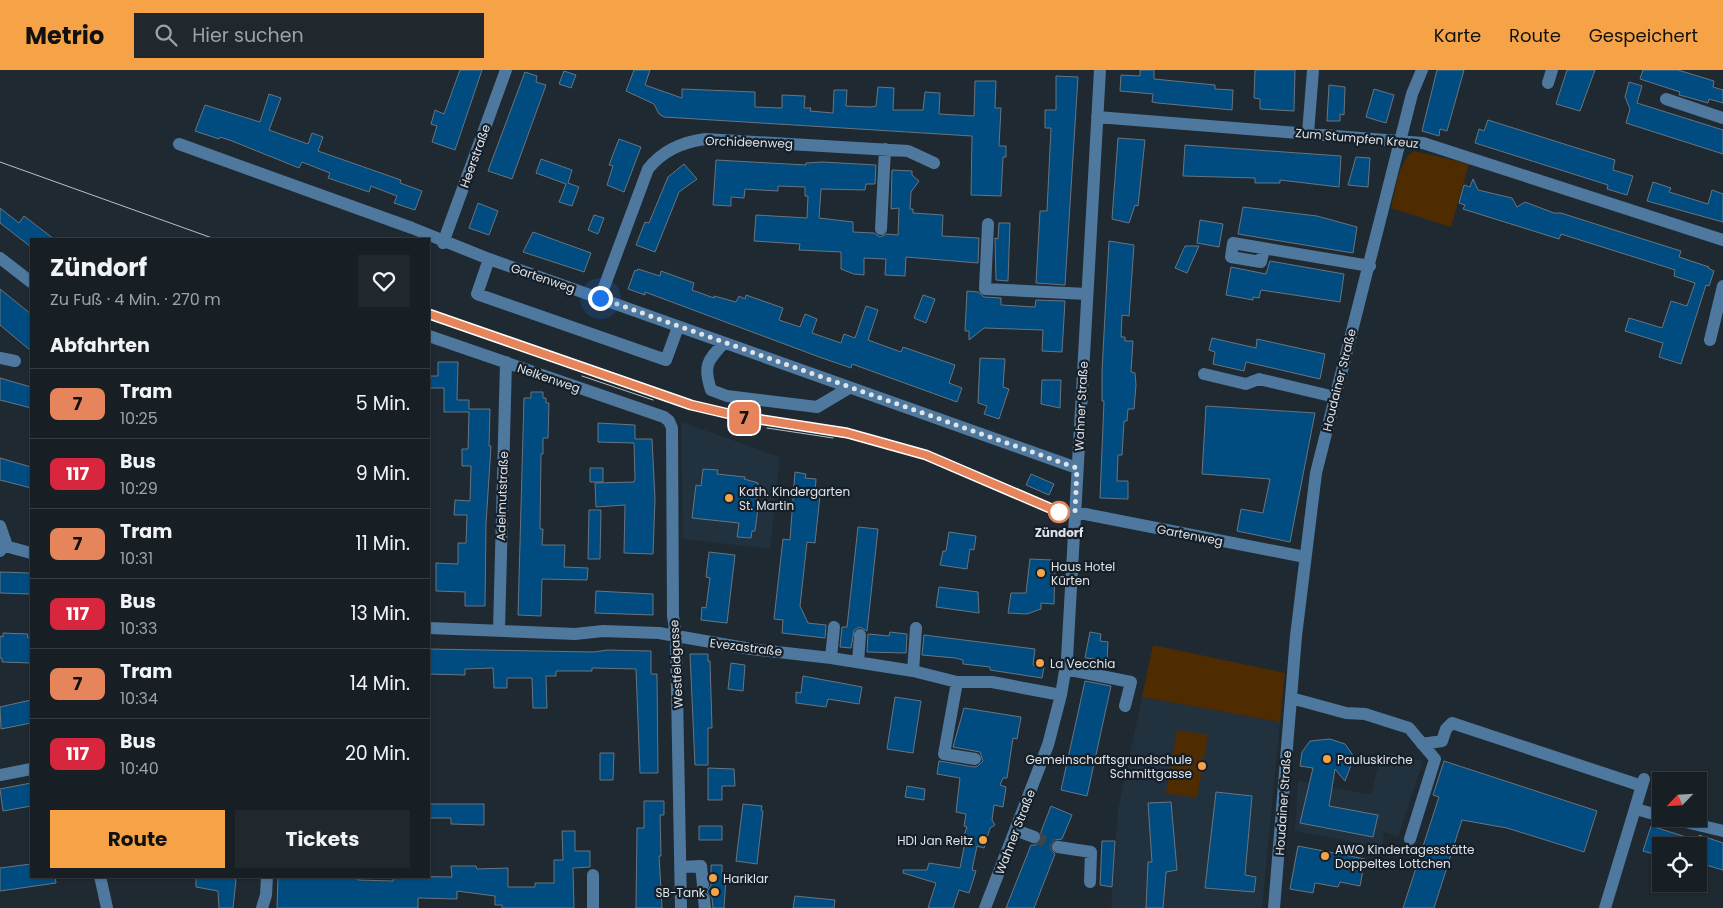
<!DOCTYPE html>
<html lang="de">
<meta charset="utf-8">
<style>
:root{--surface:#171f25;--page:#20272d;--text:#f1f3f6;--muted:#9ea2a7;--line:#363d42;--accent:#f5a346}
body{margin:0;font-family:Poppins,sans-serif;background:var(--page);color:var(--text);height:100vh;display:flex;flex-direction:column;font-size:19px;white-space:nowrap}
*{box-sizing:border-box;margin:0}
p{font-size:16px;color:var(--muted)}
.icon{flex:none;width:28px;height:28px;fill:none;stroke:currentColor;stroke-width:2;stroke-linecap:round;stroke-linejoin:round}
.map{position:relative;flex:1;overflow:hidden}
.panel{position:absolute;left:30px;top:168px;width:400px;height:640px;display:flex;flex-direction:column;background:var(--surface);border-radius:0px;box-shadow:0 1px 4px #0004,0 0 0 1px var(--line)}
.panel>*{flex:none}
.badge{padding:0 10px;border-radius:8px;font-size:18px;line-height:32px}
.needle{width:32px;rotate:245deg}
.tools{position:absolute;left:1652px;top:702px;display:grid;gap:10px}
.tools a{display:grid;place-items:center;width:55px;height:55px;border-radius:0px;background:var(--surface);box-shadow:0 1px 4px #0004,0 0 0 1px var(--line);font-size:25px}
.you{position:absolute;width:25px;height:25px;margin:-12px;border:4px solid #fff;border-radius:50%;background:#1a73e8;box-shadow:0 0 0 8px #1a73e833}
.map>.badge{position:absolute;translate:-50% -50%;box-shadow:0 0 0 2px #fff}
h2{padding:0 20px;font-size:19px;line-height:45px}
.round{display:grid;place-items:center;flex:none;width:52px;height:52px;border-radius:0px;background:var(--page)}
.overview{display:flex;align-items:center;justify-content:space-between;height:85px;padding:0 20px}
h1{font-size:24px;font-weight:700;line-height:38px}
.cta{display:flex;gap:10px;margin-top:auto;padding:10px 20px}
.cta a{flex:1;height:58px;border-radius:0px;background:var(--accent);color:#111;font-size:20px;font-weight:700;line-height:58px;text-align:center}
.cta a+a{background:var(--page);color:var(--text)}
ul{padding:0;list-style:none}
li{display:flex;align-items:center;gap:15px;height:70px;padding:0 20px;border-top:1px solid var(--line)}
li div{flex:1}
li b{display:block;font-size:19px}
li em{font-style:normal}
li .badge{min-width:55px;font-weight:700;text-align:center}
header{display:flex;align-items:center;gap:30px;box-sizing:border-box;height:70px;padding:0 25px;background:var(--accent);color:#111}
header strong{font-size:24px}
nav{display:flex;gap:28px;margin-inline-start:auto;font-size:18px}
.search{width:350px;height:45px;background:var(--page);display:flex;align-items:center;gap:12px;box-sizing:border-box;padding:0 18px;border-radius:0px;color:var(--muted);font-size:19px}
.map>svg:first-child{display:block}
.built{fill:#22313e}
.green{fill:#4f2c00}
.building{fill:#004c80;stroke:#69747e}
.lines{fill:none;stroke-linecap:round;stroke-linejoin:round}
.minor-tunnel{stroke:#3c454d;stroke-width:12;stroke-dasharray:12 6;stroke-linecap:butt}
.minor{stroke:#4f789e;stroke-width:12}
.tram{stroke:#bac1c7;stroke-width:1}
.line-casing{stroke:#fff;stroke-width:11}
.line{stroke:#e6855c;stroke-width:8}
.walk{stroke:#dde3e9;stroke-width:5;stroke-dasharray:0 9}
.poi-dot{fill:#f5a346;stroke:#161f27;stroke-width:2}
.stop-dot{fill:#fff;stroke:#e6855c;stroke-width:2.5}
.labels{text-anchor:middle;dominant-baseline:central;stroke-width:4.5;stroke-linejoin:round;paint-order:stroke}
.street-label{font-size:12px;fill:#dde3e9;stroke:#161f27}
.poi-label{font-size:12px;fill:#dde3e9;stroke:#161f27;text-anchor:start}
.stop-label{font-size:12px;font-weight:bold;fill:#dde3e9;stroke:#161f27}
</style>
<header>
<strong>Metrio</strong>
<div class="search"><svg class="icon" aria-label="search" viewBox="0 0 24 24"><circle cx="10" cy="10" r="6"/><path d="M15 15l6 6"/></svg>Hier suchen</div>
<nav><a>Karte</a><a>Route</a><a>Gespeichert</a></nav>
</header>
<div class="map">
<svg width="1723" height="838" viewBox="0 0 1723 838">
<rect width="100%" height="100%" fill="#1f2931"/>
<path class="built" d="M681,352L780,387L770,479L683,469Z
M1142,627L1280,652L1262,838H1111L1118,740Z
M1382,681L1423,691L1398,767L1385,762L1381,777L1295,761L1298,711L1371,725Z"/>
<path class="green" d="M1414,81L1469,94L1451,157L1391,138C1396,121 1398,90 1414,81Z
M1153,575L1285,603L1280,652L1142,627Z
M1177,660L1208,665L1197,728L1166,723Z"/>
<path class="building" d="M460,0H482L455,80L432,72L437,56L431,54L435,40L444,44Z
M634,0H650L645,15L682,28V19L755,22V37L782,38V25L805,26L804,38H811L810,41L833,43L834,20H847L846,36L871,37L876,36L878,17L894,18L893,40H923L925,22L940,23L939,44L974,46L975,11H996L995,38H1001L999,76H1006V87H1003L1001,126L971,125L972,66L664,47L659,44L654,34L626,21Z
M1140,0H1154V9L1215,15V19L1233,20L1232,40L1158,33L1152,32L1153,24L1120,21L1121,5L1140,6Z
M1255,0H1295L1294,41L1260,39V29L1254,28Z
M1437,0H1464L1447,61L1440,59L1439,66L1422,61Z
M1567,0H1595L1580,41L1556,34Z
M1643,0H1678L1714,11L1713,17L1723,20V33L1709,29L1708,33L1687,27L1679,25L1680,22L1640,9Z
M564,1L576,5L571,18L559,14Z
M525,2L537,6L536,12L546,15L512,109L488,101Z
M1056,6L1078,7L1065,215L1036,213L1040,141H1047L1051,58H1045V40H1056Z
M1629,12L1642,16L1637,33L1723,60V84L1626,53L1630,39L1625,27Z
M1329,15L1345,17L1344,45L1340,44V51H1327Z
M1374,19L1394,25L1386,53L1366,47Z
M269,24L281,28L269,60L308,74L312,63L323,67L318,81L401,110L400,113L422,121L415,140L394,133L397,126L371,116L369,122L328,108L330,103L302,92L299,98L232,71L220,67L219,69L195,61L205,35L260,52Z
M1488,50L1615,90L1613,100L1633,106L1627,125L1607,119L1608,115L1475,73L1479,59L1484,61Z
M1118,68L1145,70L1138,136L1135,135L1129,153L1112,149Z
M619,69L641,77L624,122L607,115L613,96L609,95Z
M1185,75L1341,86L1339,117L1280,110V113H1255V108L1183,106Z
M1356,87L1370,88L1368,117L1348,115Z
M541,89L572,100L568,113L579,117L572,136L559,132L566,114L536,103Z
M716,90L806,95V93L822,92L876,95L875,114H866L865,120L821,119L819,148L853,152V162L874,163L880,167L887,164L898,165L899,138L891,139L892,100L912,101V105L919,111L911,122L910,139H913V143L943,145L942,166L979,168L978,193L906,187L905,206L885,205L886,189L864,188V205L854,204L841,199V182L799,180L800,174L754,171L756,145L807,148L808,126H805V117L778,116V121L745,119L744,128L731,127V136L713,135Z
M684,94L697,109L679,122L655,182L636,175L645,152L649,153L668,107Z
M1473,109L1478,120L1512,128L1517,137L1525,132L1554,143H1561L1630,165L1681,181L1679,187L1709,197L1708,198L1714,201L1709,216L1706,215L1681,294L1659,287L1663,273L1625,261L1629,248L1662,258L1671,231L1687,236L1695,213L1674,206L1675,200L1650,192L1561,164L1559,169L1463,139L1465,135L1459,133L1464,115L1470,117Z
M1653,112L1671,118L1669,122L1708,134L1712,120L1723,124V152L1647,131Z
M478,133L498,141L489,165L469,158Z
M1243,137L1317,146L1357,157L1353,183L1238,164Z
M0,138L19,153L24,146L54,169H31V177L0,153Z
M594,145L604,148L598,164L588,160Z
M1200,150L1223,154L1219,177L1197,173Z
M999,153H1010L1008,211L996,210L995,168L998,169Z
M533,162L591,183L584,202L523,182Z
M1109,171L1134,175L1129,246L1122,245L1121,267H1125V271H1133L1131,302L1135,303L1136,315L1134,339H1128L1127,351H1124L1122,385H1118L1117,411H1128V429L1100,428L1104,331H1102V301Z
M1185,176H1199L1187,203L1175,198Z
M1270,191L1344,204L1340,232L1261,220L1259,228L1253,227V230L1226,225L1231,197L1266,204Z
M638,199L660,206L661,201L694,213L692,220L714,228V226L736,232L739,226L745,229L746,225L783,238L779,250L800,257L805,244L817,249L812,263L841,273L844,264L855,268L866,236L878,240L868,270L901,282L903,277L955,295L949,313L962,318L957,332L852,294L851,298L822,288L645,222V225L628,219L635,200L637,201Z
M0,219L31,244V281L0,255Z
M967,221L978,222L984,227L1001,228V235L1035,237L1036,230L1065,231L1062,282L1042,281L1043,260L984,258L969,270V261H965Z
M923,225L935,229L926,253L914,248Z
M1212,268L1256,278L1257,269L1325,284L1320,309L1246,292L1244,301L1213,294L1215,282L1209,280Z
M980,288L1005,289L1003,317L1009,319L999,349L984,344L987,336L978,333Z
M438,292H458L457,330H469V339H490L489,376H491L486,454L485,536H465V522L436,521V493L458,494V473H466L467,445H454L455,430L470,431L471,396H462V379H468L469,342H444V318H429V306H438Z
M0,308L31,317V338L0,330Z
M1042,310H1061L1060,338L1041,334Z
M531,322H543V328H546V333H549L548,368H543V384H541L540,459H543L542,475H565L564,497L588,498L587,510L542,509L541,546L518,545L524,328H531Z
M1206,336L1315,343L1290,472L1237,461L1241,439L1263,443L1270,409L1202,404Z
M598,353L635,355V369H652L655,429L653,484L624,483L625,435L596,437L595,413L634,412L635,409L634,373L598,372Z
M0,388L31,397V418L0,410Z
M590,398H603V412H590Z
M703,399L718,400L717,404L745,407L744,409L758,413L756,430L759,431L755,461H752L751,468L737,467L739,453L692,448L696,415L701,416Z
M795,402L806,404L805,408L816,409L815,425H820L815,473L807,472L800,536L808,553L826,555L825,568L782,563L783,550L774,549L783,469L790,470Z
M1031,404L1054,414L1049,425L1026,415Z
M589,440H601L600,489H588Z
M858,457L878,459L867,561L860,557L854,560L851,578L840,577L842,557H847Z
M949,462L976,466L974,480L970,479L967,499L940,495L943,481H946Z
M709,482L735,485L727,553L701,550L702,537L706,538L710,508L706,507Z
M1030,489L1052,490L1055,494L1054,534L1041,533V539L1027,544L1008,543L1011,523H1026Z
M0,502L31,503V524L0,523Z
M939,517L978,522L979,543L936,537Z
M596,521L653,524V545L595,543Z
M890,562L907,564L906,583L867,582L868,564L889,566Z
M1090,562L1101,564L1100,571L1108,572L1107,590L1085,588Z
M3,563L28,564L27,567L31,568V593L2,592V588H0V566L3,567Z
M924,565L1035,579L1033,595L1044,597L1042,608L990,600V597L963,594V590L955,588L922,585Z
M429,579L593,582L608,580L651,581V604H657L658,703H640L636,599L592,598V601H556V606H546L547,638H533L532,608H507V618H494L493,598L465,599V605L429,604Z
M690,584H708V591H710L712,658H708V695H695Z
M731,593L745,595L743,621L728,619Z
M803,606L862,617L859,634L828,629L826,637L796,633V622L801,623Z
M1085,611L1111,616L1087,726L1061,720Z
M895,627L921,631L913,683L887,679Z
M31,630V653L1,659L0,637Z
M964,638L1021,647L1017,669L1013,668L1007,708H1003L1000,715L1006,717L1003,737L994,735L992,750L995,755L990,758L984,778L977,776L972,800L976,801L969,823L959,820L953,838H928L936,813L903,803V800H927L929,793L960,798L965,772L962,771L967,757L964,756L966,744L956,742L960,708L937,704L939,691L974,697L978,696L983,691L980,682L953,677Z
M1330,669L1345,674L1354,687L1345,711L1335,699L1329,736L1378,745L1373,767L1300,753L1313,698L1300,696L1302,682L1310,671Z
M600,683H614L613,710H600Z
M1444,691L1597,741L1584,782L1507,758L1462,750L1434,838H1403L1439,727L1433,725Z
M708,698L734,699L735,716H722V730H708Z
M31,713V736L3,741L0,719Z
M907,716L925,719L924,730L905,727Z
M1216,722L1252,726L1245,805L1256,807L1254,822L1205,818Z
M644,731H664V745H660L661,786H659L662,838H636L637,758H644Z
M1171,732L1177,800L1166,802L1163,838H1146L1148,792H1152L1148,733Z
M429,734H484V755L451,754V748H429Z
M743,734L762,736L761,740L763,741L757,794L736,791Z
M1051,736L1072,745L1062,769L1055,770L1050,775L1051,780L1055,784L1034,838H1006L1031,775H1036L1041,770V762Z
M699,756H722V770H699Z
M1651,756L1699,771V765L1723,773V800L1699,793V776H1661V786L1643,781Z
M562,761H575V781H590V797L573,798L574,838H502V835H495V826L457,821V829L418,828V838H277L278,806H358V810L393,811L394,806L452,807L451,796H476L477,799L508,798V817H535V813H554V790H563Z
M1102,771H1115L1112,817L1100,815Z
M1298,776L1365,789L1360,816L1340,812L1338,817L1315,813L1313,823L1290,819Z
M31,794V806H55L56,813L0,821V798Z
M711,795H722V808H726L724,838H713L712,828L707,822L711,815Z
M196,806H233L236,810L233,838H219L218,821L196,817Z
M795,826L835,830L834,838H793Z"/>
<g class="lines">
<path class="minor-tunnel" d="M1034,767L1058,777"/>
<path class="minor" d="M1548,13L1552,0
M1666,29L1723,48
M1097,47L1423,73L1723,170
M1308,63L1313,0
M179,74L412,158L489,189L1077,398
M988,154L985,219L1087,224
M881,159L885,79
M443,173L506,0
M1264,179L1261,192L1231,187L1233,173L1370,196
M0,188L31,212
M489,189L477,224L666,290L678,257
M600,228L648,99C663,80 682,72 705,69L908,81L934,93
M429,266L664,347L669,351L672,358L673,546L676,567L681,838
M1710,270L1723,216
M724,273C707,291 703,296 711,320L727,326L817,337L849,318
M0,288L15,291
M1204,304L1246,314L1259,309L1335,327
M1075,442L1305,487
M0,456L6,473L0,481
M5,476L31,483
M429,558L575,564L603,561L659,563L751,579L831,588L913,601L957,612H992L1061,625
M499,560L506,292
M831,588L834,557
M858,592L860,565
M1065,599L1131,612L1125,636
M913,601L916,558
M957,612L944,684L975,689
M1291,628L1346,643L1365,644L1409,658L1435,689L1410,769
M1422,674L1442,671L1446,659L1452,653L1642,716
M0,705L31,699
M1636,739L1661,746
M1673,749L1723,761
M1015,760L1034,767
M1058,777L1091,782L1090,812
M681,797L701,796L703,815
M593,805V838
M100,806L107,838
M704,829L705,838
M262,838L266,825L267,806
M985,838L1048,675L1061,625L1067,589L1100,0
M1274,838L1296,566L1316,403L1412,24L1422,0
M1605,838L1644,709"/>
<path class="tram" d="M0,92L215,169
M429,244L691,335L738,346L847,363L926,385L1059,443
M582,306L653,330
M767,358L833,368"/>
</g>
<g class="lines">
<g class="line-casing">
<path id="line" d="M429,244L691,335L738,346L847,363L926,385L1059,442"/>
</g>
<use href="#line" class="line"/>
<path class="walk" d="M600,228L1077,398L1075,442H1059"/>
</g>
<g class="poi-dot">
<circle cx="729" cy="428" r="5"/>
<circle cx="1041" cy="503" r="5"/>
<circle cx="1040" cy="593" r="5"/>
<circle cx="1327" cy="689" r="5"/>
<circle cx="1202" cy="696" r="5"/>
<circle cx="983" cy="770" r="5"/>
<circle cx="1325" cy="786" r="5"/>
<circle cx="713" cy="808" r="5"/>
<circle cx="715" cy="822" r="5"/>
</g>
<circle class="stop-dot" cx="1059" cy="442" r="10"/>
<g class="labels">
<g class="street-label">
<text transform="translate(1357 68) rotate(5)">Zum Stumpfen Kreuz</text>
<text transform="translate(749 72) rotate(2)">Orchideenweg</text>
<text transform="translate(475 86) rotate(-70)">Heerstraße</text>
<text transform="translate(543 208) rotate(19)">Gartenweg</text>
<text transform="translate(549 308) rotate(19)">Nelkenweg</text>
<text transform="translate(1339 310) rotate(-76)">Houdainer Straße</text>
<text transform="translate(1081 336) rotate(-87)">Wahner Straße</text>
<text transform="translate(502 426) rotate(-88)">Adelmutstraße</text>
<text transform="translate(1190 465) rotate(11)">Gartenweg</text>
<text transform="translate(746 577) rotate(7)">Evezastraße</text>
<text transform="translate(676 594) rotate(-93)">Westfeldgasse</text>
<text transform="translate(1283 733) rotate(-86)">Houdainer Straße</text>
<text transform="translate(1015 762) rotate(-69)">Wahner Straße</text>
</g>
<g class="poi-label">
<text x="739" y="421">Kath. Kindergarten<tspan x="739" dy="14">St. Martin</tspan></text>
<text x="1051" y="496">Haus Hotel<tspan x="1051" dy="14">Kürten</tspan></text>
<text x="1050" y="593">La Vecchia</text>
<text x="1192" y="689" text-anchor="end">Gemeinschaftsgrundschule<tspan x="1192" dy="14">Schmittgasse</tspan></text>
<text x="1337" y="689">Pauluskirche</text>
<text x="973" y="770" text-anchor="end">HDI Jan Reitz</text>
<text x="1335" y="779">AWO Kindertagesstätte<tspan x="1335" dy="14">Doppeltes Lottchen</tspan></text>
<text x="723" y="808">Hariklar</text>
<text x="705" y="822" text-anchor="end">SB-Tank</text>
</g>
<g class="stop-label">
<text x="1059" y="462">Zündorf</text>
</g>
</g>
</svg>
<div class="tools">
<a><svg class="needle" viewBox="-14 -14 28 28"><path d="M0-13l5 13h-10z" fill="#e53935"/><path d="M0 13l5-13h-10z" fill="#9ea2a7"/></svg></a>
<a><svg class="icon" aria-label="locate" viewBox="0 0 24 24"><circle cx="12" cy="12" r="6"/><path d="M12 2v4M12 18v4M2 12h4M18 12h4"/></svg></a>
</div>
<div class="you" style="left:600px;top:228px"></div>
<b class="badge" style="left:744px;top:348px;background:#e6855c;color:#111">7</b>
<section class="panel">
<div class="overview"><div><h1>Zündorf</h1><p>Zu Fuß · 4 Min. · 270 m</p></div><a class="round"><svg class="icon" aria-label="heart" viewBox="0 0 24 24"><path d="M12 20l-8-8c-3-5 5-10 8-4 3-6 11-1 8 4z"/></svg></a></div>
<h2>Abfahrten</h2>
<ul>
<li><span class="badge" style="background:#e6855c;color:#111">7</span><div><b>Tram</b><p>10:25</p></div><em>5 Min.</em></li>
<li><span class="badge" style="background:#d7263d;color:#fff">117</span><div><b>Bus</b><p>10:29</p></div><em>9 Min.</em></li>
<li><span class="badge" style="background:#e6855c;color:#111">7</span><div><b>Tram</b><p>10:31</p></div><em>11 Min.</em></li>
<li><span class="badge" style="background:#d7263d;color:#fff">117</span><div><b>Bus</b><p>10:33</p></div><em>13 Min.</em></li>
<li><span class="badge" style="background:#e6855c;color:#111">7</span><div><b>Tram</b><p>10:34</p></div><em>14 Min.</em></li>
<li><span class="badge" style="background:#d7263d;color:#fff">117</span><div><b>Bus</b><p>10:40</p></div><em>20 Min.</em></li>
</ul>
<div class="cta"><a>Route</a><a>Tickets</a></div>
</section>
</div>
